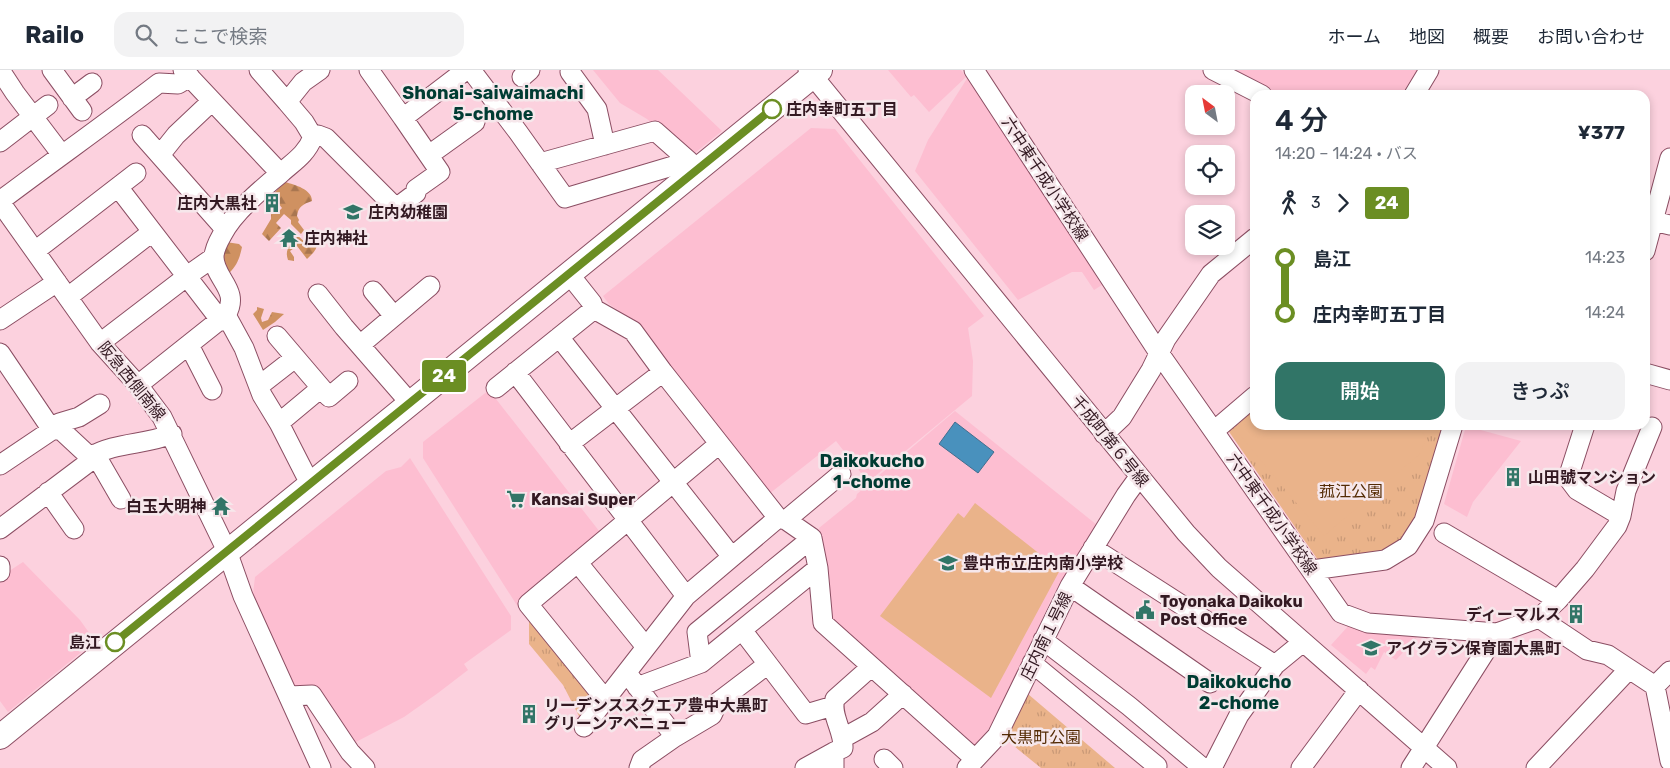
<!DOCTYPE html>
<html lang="ja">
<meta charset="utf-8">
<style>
:root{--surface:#fff;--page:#f2f2f3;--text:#1f2937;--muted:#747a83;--line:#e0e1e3;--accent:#317567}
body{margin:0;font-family:Rubik,"Noto Sans JP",sans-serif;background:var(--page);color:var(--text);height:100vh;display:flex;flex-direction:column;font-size:19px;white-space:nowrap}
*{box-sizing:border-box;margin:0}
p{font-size:16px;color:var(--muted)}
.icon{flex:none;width:28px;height:28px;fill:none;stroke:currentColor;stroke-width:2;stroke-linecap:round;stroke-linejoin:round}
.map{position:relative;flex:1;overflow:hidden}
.side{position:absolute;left:1250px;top:20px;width:400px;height:340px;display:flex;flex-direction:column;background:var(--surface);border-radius:15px;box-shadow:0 2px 8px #0003}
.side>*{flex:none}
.badge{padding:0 10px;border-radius:4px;font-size:18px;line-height:32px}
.needle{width:32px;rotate:328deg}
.controls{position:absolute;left:1185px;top:15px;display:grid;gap:10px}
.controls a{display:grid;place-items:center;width:50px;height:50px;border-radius:10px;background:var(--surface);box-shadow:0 2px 8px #0003;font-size:25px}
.map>.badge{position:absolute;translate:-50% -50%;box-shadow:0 0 0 2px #fff}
.legs{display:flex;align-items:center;gap:8px;height:55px;padding:0 25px;font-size:16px}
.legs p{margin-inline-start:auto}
.overview{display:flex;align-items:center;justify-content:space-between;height:85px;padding:0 25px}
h1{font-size:28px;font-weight:600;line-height:38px}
.action{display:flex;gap:10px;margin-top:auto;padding:10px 25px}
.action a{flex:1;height:58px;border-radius:15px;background:var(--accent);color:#fff;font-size:20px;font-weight:600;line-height:58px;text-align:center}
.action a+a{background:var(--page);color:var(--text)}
ul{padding:0 25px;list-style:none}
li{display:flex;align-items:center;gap:18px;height:55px;font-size:19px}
li i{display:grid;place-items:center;width:8px;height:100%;margin:0 6px;background:currentColor}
li i::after{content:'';width:12px;height:12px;margin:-6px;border:4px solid;border-radius:50%;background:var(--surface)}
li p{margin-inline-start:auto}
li:first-child i{background:linear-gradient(#0000 50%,currentColor 0)}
li:last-child i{background:linear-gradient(currentColor 50%,#0000 0)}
header{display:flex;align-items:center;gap:30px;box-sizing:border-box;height:70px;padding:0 25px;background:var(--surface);border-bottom:1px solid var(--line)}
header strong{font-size:24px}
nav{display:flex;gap:28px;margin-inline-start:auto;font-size:18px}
.search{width:350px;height:45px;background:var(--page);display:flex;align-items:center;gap:12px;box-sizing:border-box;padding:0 18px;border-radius:15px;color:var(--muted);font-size:19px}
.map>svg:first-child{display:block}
.built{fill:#fdbed1}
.grass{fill:url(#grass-tufts)}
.forest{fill:url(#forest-firs)}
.pitch{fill:#eab38a}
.water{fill:#4991bd;stroke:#426d8e}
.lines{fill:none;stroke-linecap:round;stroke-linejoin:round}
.minor-casing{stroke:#8b4e63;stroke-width:21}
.major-casing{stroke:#8b4e63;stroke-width:26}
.minor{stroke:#fff;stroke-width:19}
.major{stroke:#fff;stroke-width:24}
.line-1-casing{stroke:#fff;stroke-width:11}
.line-1{stroke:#6b8e23;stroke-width:8}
.stop-1-dot{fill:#fff;stroke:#6b8e23;stroke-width:2.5}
.labels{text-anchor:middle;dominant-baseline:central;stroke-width:5;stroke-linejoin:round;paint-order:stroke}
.stop-label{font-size:16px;font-weight:bold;fill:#331922;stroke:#f6e7eb;text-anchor:start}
.street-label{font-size:16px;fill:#331922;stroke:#f6e7eb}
.poi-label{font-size:16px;font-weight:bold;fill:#331922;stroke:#f6e7eb;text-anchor:start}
.park-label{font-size:16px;fill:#542b04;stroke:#f6e7eb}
.neighbourhood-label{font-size:18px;font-weight:bold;fill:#003c33;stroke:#f6e7eb}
</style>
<header>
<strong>Railo</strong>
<div class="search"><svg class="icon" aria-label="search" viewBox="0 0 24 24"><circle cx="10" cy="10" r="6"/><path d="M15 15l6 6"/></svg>ここで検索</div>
<nav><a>ホーム</a><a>地図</a><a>概要</a><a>お問い合わせ</a></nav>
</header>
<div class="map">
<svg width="1670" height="698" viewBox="0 0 1670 698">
<defs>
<pattern id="grass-tufts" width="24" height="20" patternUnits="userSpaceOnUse" patternTransform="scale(1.25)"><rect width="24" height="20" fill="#eab38a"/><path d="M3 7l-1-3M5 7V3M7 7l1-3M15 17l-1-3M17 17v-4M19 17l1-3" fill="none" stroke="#c99977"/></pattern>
<pattern id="forest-firs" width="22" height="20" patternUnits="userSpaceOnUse" patternTransform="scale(1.25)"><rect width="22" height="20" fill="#cf9161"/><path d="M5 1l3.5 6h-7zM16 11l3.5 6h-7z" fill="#a97650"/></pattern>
</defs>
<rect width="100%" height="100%" fill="#fcd1de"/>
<path class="built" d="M593,0H658L722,61L690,87L647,49L620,33Z
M888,0H961L966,7L929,42L914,25L911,27Z
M1223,0H1418L1401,25H1272Z
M968,7L1102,215L1094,220L1082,202H1072L1018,230L915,101L928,70Z
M811,58L835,59L984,246L968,258L973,291L972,326L868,412L836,371L769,424L636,253L609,234L603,226Z
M489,320L603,466L518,537L423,388V372Z
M955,341L1097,455L1052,527L1008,624L992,655L971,680L830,552L819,458L856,428L857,424Z
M1466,356L1521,371L1473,432L1467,447L1444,434Z
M410,388L511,546V560L464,594L468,600L438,623L404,647L352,674L293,620L262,551L253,524L255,507L386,401L401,397Z
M23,492L80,550L95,571L8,642L0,631V507Z
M1351,553L1420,564L1396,590L1384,582L1375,600L1371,597L1366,604L1331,575Z"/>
<path class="grass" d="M1255,332V355H1446L1419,447L1403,470L1381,482L1320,493L1225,356Z
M529,542L596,630L581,650L563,615L529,574Z
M1028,624L1115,698H1041L1004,668Z"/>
<path class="forest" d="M285,112C295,115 312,119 312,131C303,134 298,137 297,146L299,150L298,152L304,160L301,164L291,154V150L284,144L276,153L281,158L269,171L262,164L271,149V141L273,140L277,143L282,138L272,125Z
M298,166L306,173L312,169L316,171C319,179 312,184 307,189L297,176L290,181L294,187V191L288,190C284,179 291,174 298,166Z
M226,172L239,174L242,177C240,187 237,196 229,203C221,191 222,185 226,172Z
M257,237L264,239L261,248L262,252L268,250L272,242L284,244L275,252L263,260L253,244L257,240Z"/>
<path class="pitch" d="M1255,340V355H1415L1426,367L1421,383L1324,466L1234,358Z
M975,433L1060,500L991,628L880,546L958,443L964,448Z"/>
<path class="water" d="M955,352L994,382L978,403L939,374Z"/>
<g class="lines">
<g class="minor-casing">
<path id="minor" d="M0,0L15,23L62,85
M52,0L82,41
M183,0L280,103
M259,0L287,32L303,12L320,0
M369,0L403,48L466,0
M471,0L518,62L565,128L676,95L688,107
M808,0L1186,463L1219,498L1447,698
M974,0L1159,283L1341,543L1368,553L1497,563L1539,548L1587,580L1608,585L1655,616L1670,691
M1213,0L1262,25
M570,2L597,39L605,75
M522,7L530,0
M1414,25L1429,0
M72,28L92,13
M287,32L304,52L313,67
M142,65L225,159
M313,67L318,65L326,68L396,138L416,123V119L440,102L403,48
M0,72L48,35
M160,85L176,65L212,31
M429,85L475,52
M540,93L655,61L689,91L697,100
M118,117L221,251
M0,131C53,91 107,53 159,13L178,14L190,7
M0,132L100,273L138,315L162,347L227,481L243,526L321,698
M1645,149L1670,155
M35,181L136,103
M1645,181L1670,88
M569,204L592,233L594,239L633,261L663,302L778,448L686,526L584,657
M373,221L394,246
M318,224L344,257L411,334
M68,227L152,162
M226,245L244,278L262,325L279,353L305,404L311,413
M0,250L57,212
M277,266L329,327L348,311
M559,267L732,487
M100,273L194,201L214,187
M189,275L212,320
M360,275L430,216
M0,283L52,360H61L90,387C115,372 145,375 172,364
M515,302L686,526
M1645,303L1670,310
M138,315L226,245C241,220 214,209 214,187C214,180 218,172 222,165C233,143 260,120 280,104C293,92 306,85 313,67
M259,316L295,288
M496,318L594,239
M279,353L321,318
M1585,355L1568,408L1577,420L1621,446
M1214,361L1255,326
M1104,364L1122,347L1151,300L1166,269L1211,204L1255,168
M569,374L663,302
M95,384L121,429
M0,395L52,360L59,353L79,347L100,334
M48,422L74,459
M778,448L786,450L812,468L818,498L823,553L975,689
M786,450L841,404
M0,459L89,392L90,387
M1444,463L1558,530
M1093,478L1275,595
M578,493L646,577
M0,496V502
M1312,500L1385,490L1408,476L1424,451L1453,355
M1070,516L1210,613
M1539,548L1558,530L1585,499L1617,456L1621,446L1626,421L1652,357
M742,560L806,644L833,636
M1043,570L1129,636L1203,698
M701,593L697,562L812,468
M1032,593L1157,696
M630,607L675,667L642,690L639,698
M1655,616L1670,601
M637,617L701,593L818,498
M289,626L312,625L350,682L365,698
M605,629L528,534L719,374
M675,667L712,645L718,632L768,594
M843,668L872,652L903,624
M884,689L893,698
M805,698L834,682
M834,698V682L843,678C844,661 830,645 835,629L871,597
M967,698L997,666L1070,516L1126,425L1139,407
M1212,698L1239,645L1275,595L1303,572
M1301,698L1359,620
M1411,698L1497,563
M1536,698L1629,599"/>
</g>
<g class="major-casing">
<path id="major" d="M0,667L820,0"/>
</g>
<use href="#minor" class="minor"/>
<use href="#major" class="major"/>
</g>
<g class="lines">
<g class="line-1-casing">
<path id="line-1" d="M115,572L772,39"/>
</g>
<use href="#line-1" class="line-1"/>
</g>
<defs>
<g id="building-bare" transform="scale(1.5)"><path d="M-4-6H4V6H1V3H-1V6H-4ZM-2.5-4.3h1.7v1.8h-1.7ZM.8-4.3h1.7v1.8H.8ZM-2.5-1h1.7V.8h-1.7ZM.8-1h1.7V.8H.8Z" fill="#317567" stroke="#f6e7eb" stroke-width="2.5" paint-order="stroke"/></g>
<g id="school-bare" transform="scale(1.5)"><path d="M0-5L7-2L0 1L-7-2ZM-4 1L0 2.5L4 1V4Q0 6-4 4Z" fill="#317567" stroke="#f6e7eb" stroke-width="2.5" paint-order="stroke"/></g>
<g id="temple-bare" transform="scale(1.5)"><path d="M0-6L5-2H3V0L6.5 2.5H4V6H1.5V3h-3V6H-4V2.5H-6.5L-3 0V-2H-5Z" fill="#317567" stroke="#f6e7eb" stroke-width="2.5" paint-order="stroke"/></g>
<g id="supermarket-bare" transform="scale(1.5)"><path d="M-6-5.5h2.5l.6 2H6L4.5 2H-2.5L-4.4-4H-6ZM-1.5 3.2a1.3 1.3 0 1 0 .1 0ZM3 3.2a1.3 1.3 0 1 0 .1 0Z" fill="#317567" stroke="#f6e7eb" stroke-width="2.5" paint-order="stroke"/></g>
<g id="civic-bare" transform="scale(1.5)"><path d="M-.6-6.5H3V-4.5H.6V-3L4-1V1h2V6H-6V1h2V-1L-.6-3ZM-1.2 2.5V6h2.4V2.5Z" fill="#317567" stroke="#f6e7eb" stroke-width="2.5" paint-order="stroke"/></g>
</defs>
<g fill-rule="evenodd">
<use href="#building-bare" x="272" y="133"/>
<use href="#school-bare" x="353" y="142"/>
<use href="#temple-bare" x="289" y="168"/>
<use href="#building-bare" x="1513" y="407"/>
<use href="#supermarket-bare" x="516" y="429"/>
<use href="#temple-bare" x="221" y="436"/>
<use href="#school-bare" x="948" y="493"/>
<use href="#civic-bare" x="1145" y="540"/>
<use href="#building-bare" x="1576" y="544"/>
<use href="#school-bare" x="1371" y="578"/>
<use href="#building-bare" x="529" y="644"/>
</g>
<g class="stop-1-dot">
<circle cx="772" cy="39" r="9"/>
<circle cx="115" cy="572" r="9"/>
</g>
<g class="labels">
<g class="stop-label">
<text x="786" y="39">庄内幸町五丁目</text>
<text x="101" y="572" text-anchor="end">島江</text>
</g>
<g class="street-label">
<text transform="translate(1045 109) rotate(57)">六中東千成小学校線</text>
<text transform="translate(132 311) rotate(51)">阪急西側南線</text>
<text transform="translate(1110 371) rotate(51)">千成町第６号線</text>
<text transform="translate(1272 444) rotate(55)">六中東千成小学校線</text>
<text transform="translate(1046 566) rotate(-64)">庄内南１号線</text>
</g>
<g class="poi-label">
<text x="257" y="133" text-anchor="end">庄内大黒社</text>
<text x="368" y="142">庄内幼稚園</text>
<text x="304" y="168">庄内神社</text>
<text x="1528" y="407">山田號マンション</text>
<text x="531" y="429">Kansai Super</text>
<text x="206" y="436" text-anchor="end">白玉大明神</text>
<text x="963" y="493">豊中市立庄内南小学校</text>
<text x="1160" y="531">Toyonaka Daikoku<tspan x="1160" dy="18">Post Office</tspan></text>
<text x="1561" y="544" text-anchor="end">ディーマルス</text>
<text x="1386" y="578">アイグラン保育園大黒町</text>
<text x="544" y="635">リーデンススクエア豊中大黒町<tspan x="544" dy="18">グリーンアベニュー</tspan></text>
</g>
<g class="park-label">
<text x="1351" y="421">菰江公園</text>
<text x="1041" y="667">大黒町公園</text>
</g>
<g class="neighbourhood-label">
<text x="493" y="23">Shonai-saiwaimachi<tspan x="493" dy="21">5-chome</tspan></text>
<text x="872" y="391">Daikokucho<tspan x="872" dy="21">1-chome</tspan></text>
<text x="1239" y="612">Daikokucho<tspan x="1239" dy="21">2-chome</tspan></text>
</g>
</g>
</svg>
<div class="controls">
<a><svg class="needle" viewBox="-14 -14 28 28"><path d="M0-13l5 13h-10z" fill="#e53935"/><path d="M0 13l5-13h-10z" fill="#747a83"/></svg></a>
<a><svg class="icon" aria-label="locate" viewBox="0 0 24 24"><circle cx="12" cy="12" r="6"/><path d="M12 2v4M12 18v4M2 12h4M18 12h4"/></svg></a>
<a><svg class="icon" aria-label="layers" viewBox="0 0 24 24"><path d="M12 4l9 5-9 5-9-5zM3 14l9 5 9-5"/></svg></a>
</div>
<b class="badge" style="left:444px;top:306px;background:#6b8e23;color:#fff">24</b>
<section class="side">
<div class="overview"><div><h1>4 分</h1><p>14:20 – 14:24 · バス</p></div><b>¥377</b></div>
<div class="legs"><svg class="icon" aria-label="walk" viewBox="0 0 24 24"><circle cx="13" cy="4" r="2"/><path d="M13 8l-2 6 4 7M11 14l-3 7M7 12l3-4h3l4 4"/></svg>3<svg class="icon" aria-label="forward" viewBox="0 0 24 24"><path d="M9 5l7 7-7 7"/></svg><b class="badge" style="background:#6b8e23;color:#fff">24</b></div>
<ul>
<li><i style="color:#6b8e23"></i><b>島江</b><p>14:23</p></li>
<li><i style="color:#6b8e23"></i><b>庄内幸町五丁目</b><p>14:24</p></li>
</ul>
<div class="action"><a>開始</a><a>きっぷ</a></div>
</section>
</div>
